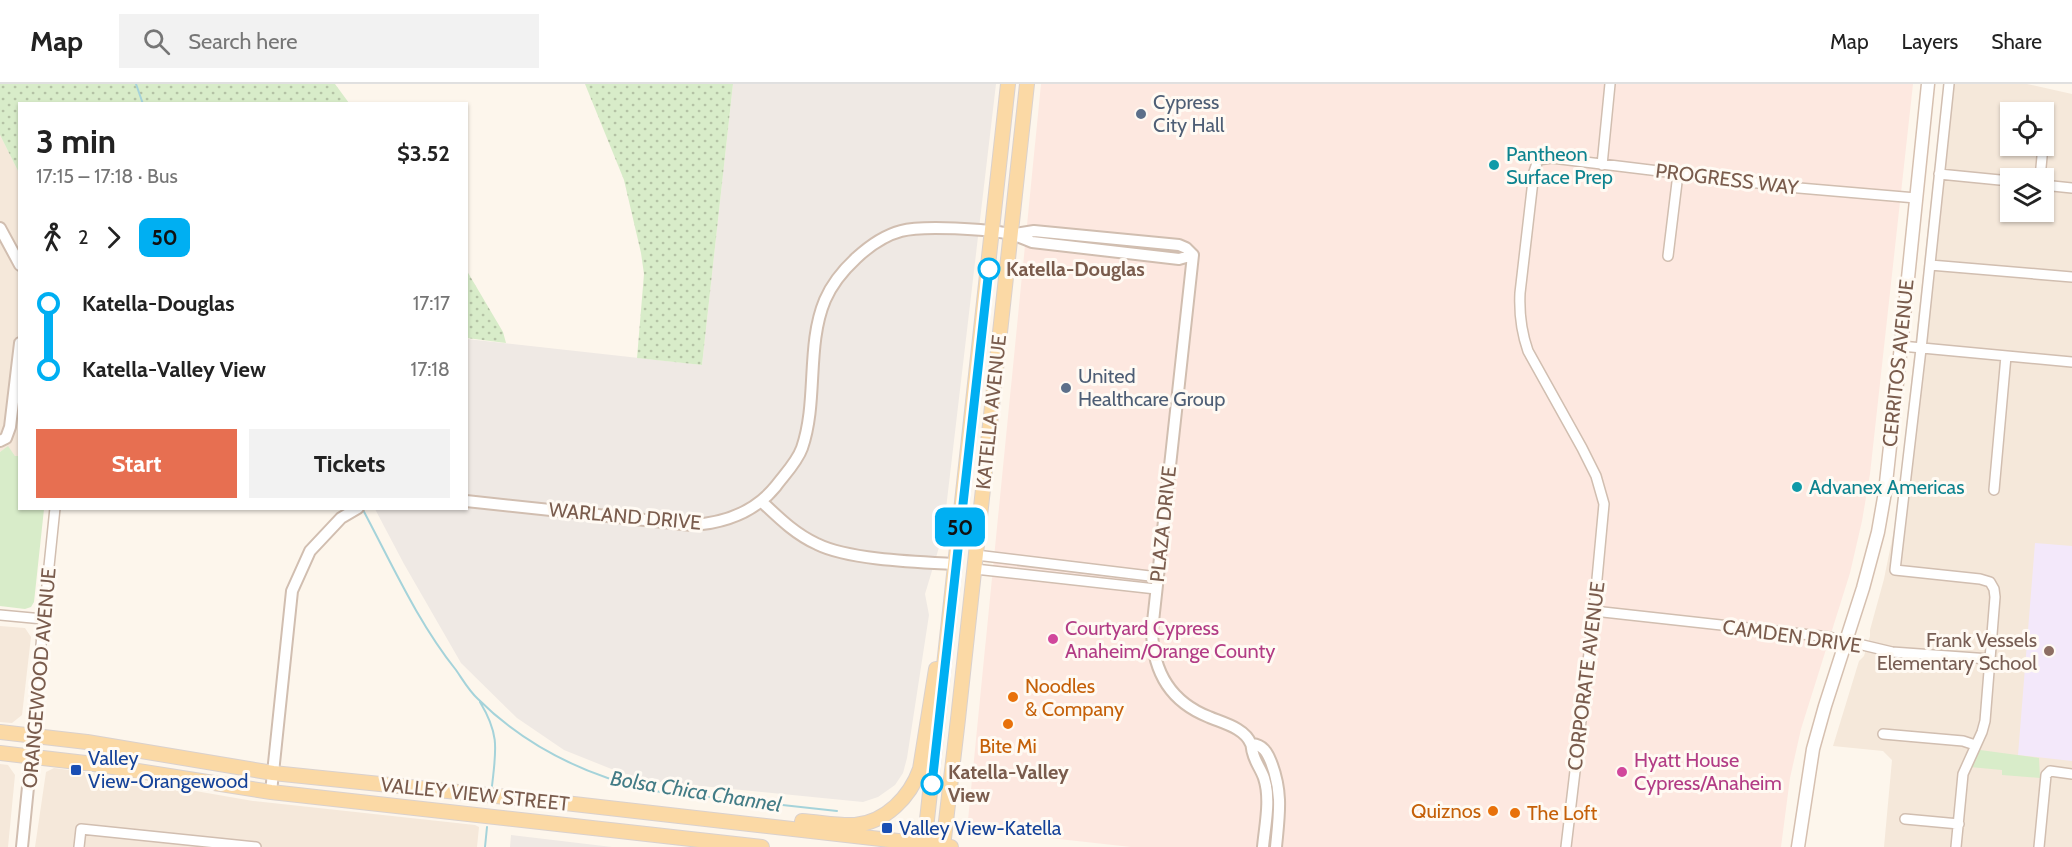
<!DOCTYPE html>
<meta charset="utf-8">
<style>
:root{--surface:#fff;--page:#f2f2f2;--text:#222;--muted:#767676;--line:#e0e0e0;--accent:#e76f51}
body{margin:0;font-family:Cabin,sans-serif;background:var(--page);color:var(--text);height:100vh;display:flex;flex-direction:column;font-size:22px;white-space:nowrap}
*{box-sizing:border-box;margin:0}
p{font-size:20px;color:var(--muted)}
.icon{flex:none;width:33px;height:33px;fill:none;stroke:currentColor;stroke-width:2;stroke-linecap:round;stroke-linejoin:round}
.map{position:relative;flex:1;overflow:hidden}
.drawer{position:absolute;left:18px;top:18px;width:450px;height:408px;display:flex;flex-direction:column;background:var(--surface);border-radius:0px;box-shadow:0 2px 4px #0004}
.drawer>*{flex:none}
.badge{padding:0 12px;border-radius:9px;font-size:21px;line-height:39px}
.controls{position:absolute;left:2000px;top:18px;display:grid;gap:12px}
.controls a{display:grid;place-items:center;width:54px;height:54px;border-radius:0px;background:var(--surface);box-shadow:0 2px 4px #0004;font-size:30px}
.map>.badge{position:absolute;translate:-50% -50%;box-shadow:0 0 0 3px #fff}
.legs{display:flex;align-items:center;gap:9px;height:66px;padding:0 18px;font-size:20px}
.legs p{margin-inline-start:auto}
.headline{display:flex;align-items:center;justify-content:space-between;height:102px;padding:0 18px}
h1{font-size:33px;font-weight:700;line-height:45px}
.primary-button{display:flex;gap:12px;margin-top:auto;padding:12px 18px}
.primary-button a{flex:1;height:69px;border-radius:0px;background:var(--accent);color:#fff;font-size:24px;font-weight:700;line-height:69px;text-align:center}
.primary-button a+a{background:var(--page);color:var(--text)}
ul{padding:0 18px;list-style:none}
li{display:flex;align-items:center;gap:21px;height:66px;font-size:22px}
li i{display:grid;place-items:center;width:9px;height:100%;margin:0 8px;background:currentColor}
li i::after{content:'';width:15px;height:15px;margin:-8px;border:4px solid;border-radius:50%;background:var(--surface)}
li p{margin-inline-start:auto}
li:first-child i{background:linear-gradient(#0000 50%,currentColor 0)}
li:last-child i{background:linear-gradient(currentColor 50%,#0000 0)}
header{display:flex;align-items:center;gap:36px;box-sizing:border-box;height:84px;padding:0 30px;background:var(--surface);border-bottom:2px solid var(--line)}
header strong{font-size:28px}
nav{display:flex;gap:33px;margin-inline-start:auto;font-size:21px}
.search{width:420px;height:54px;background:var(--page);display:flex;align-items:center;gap:15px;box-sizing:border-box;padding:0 21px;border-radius:0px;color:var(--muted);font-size:22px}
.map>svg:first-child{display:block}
.residential{fill:#f5e8da;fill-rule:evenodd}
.commercial{fill:#fde8e0}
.industrial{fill:#efe9e4}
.education{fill:#f3e8fa}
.grass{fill:url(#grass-dots)}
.park{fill:#d8ecc9}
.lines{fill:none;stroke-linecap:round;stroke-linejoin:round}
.stream{stroke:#a5d3da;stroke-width:2}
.minor-casing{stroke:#d1beb0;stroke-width:12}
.tertiary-casing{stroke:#d1beb0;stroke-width:14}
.secondary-casing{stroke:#d6c0b0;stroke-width:15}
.primary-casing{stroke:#dad1cd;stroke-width:16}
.minor{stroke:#fff;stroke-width:9}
.tertiary{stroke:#fff;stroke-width:10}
.secondary{stroke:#fff;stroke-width:12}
.primary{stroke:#fbd9a5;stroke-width:14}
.line-1-casing{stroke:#fff;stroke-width:14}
.line-1{stroke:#00aff2;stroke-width:9}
.service-dot{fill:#5c6f8a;stroke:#fffaf3;stroke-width:2}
.culture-dot{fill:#0f9aa8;stroke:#fffaf3;stroke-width:2}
.stop-1-dot{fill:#fff;stroke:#00aff2;stroke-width:3}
.hotel-dot{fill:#d1479c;stroke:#fffaf3;stroke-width:2}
.education-dot{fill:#8d6e63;stroke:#fffaf3;stroke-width:2}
.food-dot{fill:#e8710a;stroke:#fffaf3;stroke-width:2}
.transit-dot{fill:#1a4fb4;stroke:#fffaf3;stroke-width:2}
.labels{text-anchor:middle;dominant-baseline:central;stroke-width:6;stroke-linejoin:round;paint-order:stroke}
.service-label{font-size:20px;fill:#4e5e75;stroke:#fffaf3;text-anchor:start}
.culture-label{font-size:20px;fill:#0d838f;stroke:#fffaf3;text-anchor:start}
.street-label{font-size:20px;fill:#7a5c4d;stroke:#fffaf3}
.stop-label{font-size:20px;font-weight:bold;fill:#7a5c4d;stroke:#fffaf3;text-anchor:start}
.hotel-label{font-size:20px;fill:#b23c85;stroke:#fffaf3;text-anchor:start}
.education-label{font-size:20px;fill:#785e54;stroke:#fffaf3;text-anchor:end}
.food-label{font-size:20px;fill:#c56008;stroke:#fffaf3;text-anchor:start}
.transit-label{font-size:20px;fill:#164399;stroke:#fffaf3;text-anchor:start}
.water-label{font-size:21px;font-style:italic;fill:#437c86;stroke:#fffaf3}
</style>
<header>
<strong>Map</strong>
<div class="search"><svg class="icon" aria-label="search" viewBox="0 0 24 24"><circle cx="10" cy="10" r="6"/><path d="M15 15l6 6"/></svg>Search here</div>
<nav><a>Map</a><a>Layers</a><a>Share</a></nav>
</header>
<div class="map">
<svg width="2072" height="763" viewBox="0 0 2072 763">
<defs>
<pattern id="grass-dots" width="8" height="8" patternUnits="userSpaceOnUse" patternTransform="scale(1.5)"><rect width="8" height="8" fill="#d8ecc9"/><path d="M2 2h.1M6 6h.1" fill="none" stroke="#b4c2a5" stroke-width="1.8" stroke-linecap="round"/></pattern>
</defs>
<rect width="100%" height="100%" fill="#fdf6ec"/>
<path class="residential" d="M1946,0H2027L2072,10V763H1884L1892,676L1883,667L1833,662L1859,577L1864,572L1870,552V546L1884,495L1896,436L1936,70L1941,52ZM2010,28H2043V62H2010ZM2010,94H2043V128H2010Z
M0,51L19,89V372H15L8,363L0,368Z
M0,542L25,544L31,553L22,631L12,639L0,638Z
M0,680L8,681L15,691L8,763H0Z
M54,684L92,689L253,717L475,741L479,743L477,763H35L46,688Z"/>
<path class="commercial" d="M1041,0H1913L1870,390L1862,437L1850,489L1801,645L1790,694L1781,763H1131L977,746L968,736Z"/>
<path class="industrial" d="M733,0H996L943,450L925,510L929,531L907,674L903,689L895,701L878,713L863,718L651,697L619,688L564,666L517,634L461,579L404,480L375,425L466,424L467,255L702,281Z
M511,751L612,763H510Z"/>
<path class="education" d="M2035,459L2072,462V677L2018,671Z"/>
<path class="grass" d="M0,0H335L349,19L20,20L19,89L0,51Z
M585,0H733L702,281L637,274L644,190L641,169L624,96Z
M467,187L503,248L506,259L467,254Z"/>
<path class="park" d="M8,362L15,372H19L20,424L44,425L34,518L31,523L25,525L0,522V368Z
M1980,666L2039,674L2040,694L2002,691V686L1970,683Z"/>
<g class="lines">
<path class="stream" d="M136,0L143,20
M362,424C392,480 417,537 456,586C463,596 469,607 478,615C526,663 588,692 653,707L837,727
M480,618C500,651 496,666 492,702
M485,763L487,743"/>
<g class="minor-casing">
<path id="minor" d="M1949,0L1921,265L1895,486L1980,495L1990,498L1994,505L1995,513L1985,637L1982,648L1963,690L1956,763
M2043,55L2045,29
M1602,81L1610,0
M1939,90L2010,97
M2040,94L2043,62
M2043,101L2072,104
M1668,172L1678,90
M1930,181L2072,193
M1901,262L2072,278
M1994,406L2006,272
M976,471L1158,493
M975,485L1156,505
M1594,527L1829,553L1892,568L1990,575
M0,531L43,535
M1883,650L1963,657L1975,661
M33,653L42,550L55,424
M1905,735L1959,740
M79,763L81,745L256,763
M1566,763L1594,527L1604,420L1596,392L1582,364L1528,267C1521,247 1519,230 1520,209L1534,88L1538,76L1552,74L1799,104L1916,114
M2039,763L2046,691L2050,687L2072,690"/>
</g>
<g class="tertiary-casing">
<path id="tertiary" d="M0,144L20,181
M1015,150L1034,147L1179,161L1186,164L1193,171
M1193,171L1152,547C1153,588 1171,618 1209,633C1223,639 1245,644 1251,660C1252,661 1252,668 1253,669C1255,678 1261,685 1264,694C1271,715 1265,741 1263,763
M0,357L6,354L10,343L20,259
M466,417L692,441C725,439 755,428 776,402C785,390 797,378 802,364C818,318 806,261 825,216C837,188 871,155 901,147C922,141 988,145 1010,150C1018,152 1025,155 1032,158L1179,175L1193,171
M761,417C779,434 795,450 817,460C849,476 918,478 956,480
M1252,660C1263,661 1267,668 1271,678C1283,709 1279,731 1276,763
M271,708L292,507L310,467L341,434L358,424
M22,763L33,653"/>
</g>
<g class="secondary-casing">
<path id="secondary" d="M1798,763L1813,665L1825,622L1863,504L1878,448L1885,408L1901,262L1928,0"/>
</g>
<g class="primary-casing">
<path id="primary" d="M0,648L87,658L273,689L565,719L951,763
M0,669L94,680L271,708L762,763
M802,737C819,738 838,742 855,741C886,738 910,713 920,685L936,585
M924,763L1008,0
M943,763L958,635L1027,0"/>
</g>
<use href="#minor" class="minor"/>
<use href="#tertiary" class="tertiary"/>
<use href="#secondary" class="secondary"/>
<use href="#primary" class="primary"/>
</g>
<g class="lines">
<g class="line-1-casing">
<path id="line-1" d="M932,700L989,185"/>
</g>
<use href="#line-1" class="line-1"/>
</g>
<g class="service-dot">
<circle cx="1141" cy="30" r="6"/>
<circle cx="1066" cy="304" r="6"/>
</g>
<g class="culture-dot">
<circle cx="1494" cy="81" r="6"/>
<circle cx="1797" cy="403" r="6"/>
</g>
<g class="stop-1-dot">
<circle cx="989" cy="185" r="10"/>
<circle cx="932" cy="700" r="10"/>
</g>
<g class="hotel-dot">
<circle cx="1053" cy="555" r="6"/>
<circle cx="1622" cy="688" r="6"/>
</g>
<circle class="education-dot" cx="2049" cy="567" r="6"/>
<g class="food-dot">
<circle cx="1013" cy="613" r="6"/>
<circle cx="1008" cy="640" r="6"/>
<circle cx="1493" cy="727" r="6"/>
<circle cx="1515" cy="729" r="6"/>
</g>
<g class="transit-dot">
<rect x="70" y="680" width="12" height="12" rx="3"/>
<rect x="881" y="738" width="12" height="12" rx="3"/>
</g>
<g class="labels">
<g class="service-label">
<text x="1153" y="18">Cypress<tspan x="1153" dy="23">City Hall</tspan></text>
<text x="1078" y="292">United<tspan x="1078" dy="23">Healthcare Group</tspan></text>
</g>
<g class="culture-label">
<text x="1506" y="70">Pantheon<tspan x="1506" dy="23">Surface Prep</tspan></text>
<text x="1809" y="403">Advanex Americas</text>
</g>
<g class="street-label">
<text transform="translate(1727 95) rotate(7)">PROGRESS WAY</text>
<text transform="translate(1898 279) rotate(-84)">CERRITOS AVENUE</text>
<text transform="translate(991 328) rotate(-84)">KATELLA AVENUE</text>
<text transform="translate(625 432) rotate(5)">WARLAND DRIVE</text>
<text transform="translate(1163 440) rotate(-84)">PLAZA DRIVE</text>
<text transform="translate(1792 552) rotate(8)">CAMDEN DRIVE</text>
<text transform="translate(1586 592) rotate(-83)">CORPORATE AVENUE</text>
<text transform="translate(39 594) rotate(-85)">ORANGEWOOD AVENUE</text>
<text transform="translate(475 710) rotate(6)">VALLEY VIEW STREET</text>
</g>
<g class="stop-label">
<text x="1006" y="185">Katella-Douglas</text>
<text x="948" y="688">Katella-Valley<tspan x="948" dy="23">View</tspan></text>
</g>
<g class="hotel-label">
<text x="1065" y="544">Courtyard Cypress<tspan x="1065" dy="23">Anaheim/Orange County</tspan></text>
<text x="1634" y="676">Hyatt House<tspan x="1634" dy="23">Cypress/Anaheim</tspan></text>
</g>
<g class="education-label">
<text x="2037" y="556">Frank Vessels<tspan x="2037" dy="23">Elementary School</tspan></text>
</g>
<g class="food-label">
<text x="1025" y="602">Noodles<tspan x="1025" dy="23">&amp; Company</tspan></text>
<text x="1008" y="662" text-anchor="middle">Bite Mi</text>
<text x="1481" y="727" text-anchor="end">Quiznos</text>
<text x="1527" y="729">The Loft</text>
</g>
<g class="transit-label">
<text x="88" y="674">Valley<tspan x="88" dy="23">View-Orangewood</tspan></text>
<text x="899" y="744">Valley View-Katella</text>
</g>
<g class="water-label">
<text transform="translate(696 707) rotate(9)">Bolsa Chica Channel</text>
</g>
</g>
</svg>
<div class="controls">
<a><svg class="icon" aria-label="locate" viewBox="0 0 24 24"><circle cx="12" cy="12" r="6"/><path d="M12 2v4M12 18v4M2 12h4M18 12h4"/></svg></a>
<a><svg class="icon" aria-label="layers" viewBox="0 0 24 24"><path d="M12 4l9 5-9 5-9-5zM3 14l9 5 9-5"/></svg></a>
</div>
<b class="badge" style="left:960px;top:443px;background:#00aff2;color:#111">50</b>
<section class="drawer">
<div class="headline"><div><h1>3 min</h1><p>17:15 – 17:18 · Bus</p></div><b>$3.52</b></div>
<div class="legs"><svg class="icon" aria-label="walk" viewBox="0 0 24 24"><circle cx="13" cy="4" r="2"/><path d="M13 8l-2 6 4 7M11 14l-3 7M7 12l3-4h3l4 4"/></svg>2<svg class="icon" aria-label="forward" viewBox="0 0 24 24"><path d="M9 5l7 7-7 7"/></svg><b class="badge" style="background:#00aff2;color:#111">50</b></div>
<ul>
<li><i style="color:#00aff2"></i><b>Katella-Douglas</b><p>17:17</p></li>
<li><i style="color:#00aff2"></i><b>Katella-Valley View</b><p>17:18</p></li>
</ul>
<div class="primary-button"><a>Start</a><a>Tickets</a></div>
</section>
</div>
